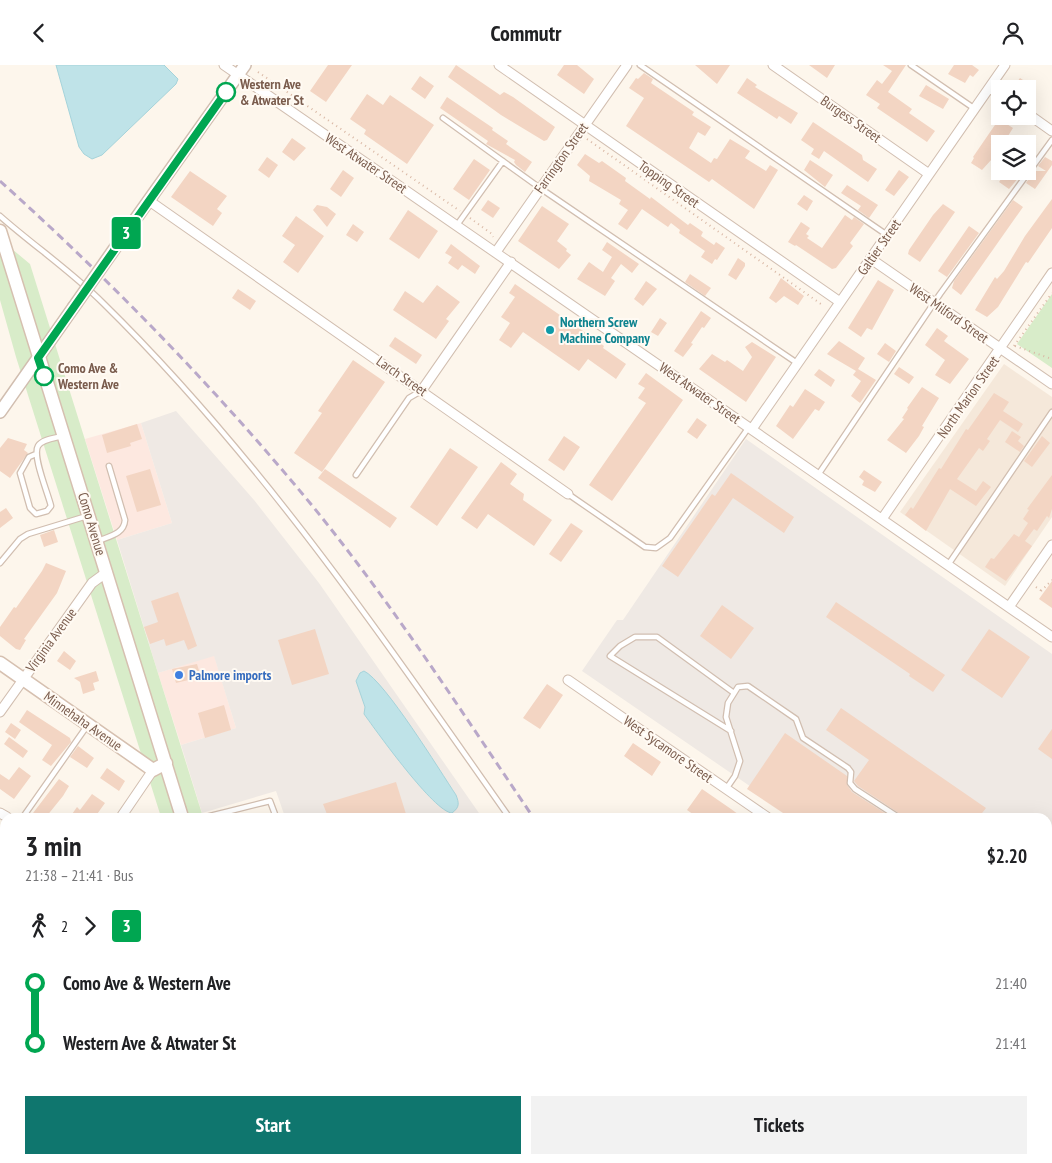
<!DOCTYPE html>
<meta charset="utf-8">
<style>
:root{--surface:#fff;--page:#f2f2f2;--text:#202124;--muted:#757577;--accent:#0f766e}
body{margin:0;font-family:"PT Sans Narrow",sans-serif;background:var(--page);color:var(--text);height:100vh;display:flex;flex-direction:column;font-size:19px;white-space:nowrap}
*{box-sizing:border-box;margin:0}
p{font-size:16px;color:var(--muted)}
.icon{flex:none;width:28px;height:28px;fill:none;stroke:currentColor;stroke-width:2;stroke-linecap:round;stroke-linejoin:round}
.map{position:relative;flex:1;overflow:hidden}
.details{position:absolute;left:0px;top:748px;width:1052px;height:351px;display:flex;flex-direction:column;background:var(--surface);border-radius:15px 15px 0 0;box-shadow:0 5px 20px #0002}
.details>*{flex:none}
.badge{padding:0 10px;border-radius:4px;font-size:18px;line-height:32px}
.controls{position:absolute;left:991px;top:15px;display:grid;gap:10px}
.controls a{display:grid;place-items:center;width:45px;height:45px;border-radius:0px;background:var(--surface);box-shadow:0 5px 20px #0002;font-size:25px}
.map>.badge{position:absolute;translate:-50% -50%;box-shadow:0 0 0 2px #fff}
.legs{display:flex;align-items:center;gap:8px;height:55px;padding:0 25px;font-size:16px}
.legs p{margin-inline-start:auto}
.overview{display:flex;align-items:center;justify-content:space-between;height:85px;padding:0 25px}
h1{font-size:28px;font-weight:600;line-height:38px}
.cta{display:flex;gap:10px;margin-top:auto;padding:10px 25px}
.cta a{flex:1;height:58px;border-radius:0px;background:var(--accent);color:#fff;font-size:20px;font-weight:600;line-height:58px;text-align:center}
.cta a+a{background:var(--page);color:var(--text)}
ul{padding:0 25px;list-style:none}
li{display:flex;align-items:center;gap:18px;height:60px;font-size:19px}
li i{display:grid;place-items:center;width:8px;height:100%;margin:0 6px;background:currentColor}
li i::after{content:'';width:12px;height:12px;margin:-6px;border:4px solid;border-radius:50%;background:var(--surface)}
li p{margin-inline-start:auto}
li:first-child i{background:linear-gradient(#0000 50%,currentColor 0)}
li:last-child i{background:linear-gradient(currentColor 50%,#0000 0)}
header{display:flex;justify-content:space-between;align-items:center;height:65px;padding:0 25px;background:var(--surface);font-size:22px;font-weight:600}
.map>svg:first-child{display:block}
.residential{fill:#f5e8da}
.commercial{fill:#fde8e0}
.industrial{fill:#efe9e4}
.green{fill:#d8ecc9}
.water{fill:#bfe3e8;stroke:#a5d3da}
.building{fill:#f3d5c3}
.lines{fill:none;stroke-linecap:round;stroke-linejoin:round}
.service-casing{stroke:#d1beb0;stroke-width:7}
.minor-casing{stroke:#d1beb0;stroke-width:11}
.tertiary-casing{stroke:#d1beb0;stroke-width:14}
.secondary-casing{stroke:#d6c0b0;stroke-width:15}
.path{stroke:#d9b8a5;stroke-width:2;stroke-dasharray:1 4;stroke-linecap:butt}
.service{stroke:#fff;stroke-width:4.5}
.minor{stroke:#fff;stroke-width:9}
.tertiary{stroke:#fff;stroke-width:11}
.secondary{stroke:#fff;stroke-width:12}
.rail{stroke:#b9a8c9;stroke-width:3;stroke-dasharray:8 5;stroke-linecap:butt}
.tertiary-bridge-casing{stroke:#d1beb0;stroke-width:14;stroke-linecap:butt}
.tertiary-bridge{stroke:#fff;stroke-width:11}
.line-1-casing{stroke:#fff;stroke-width:11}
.line-1{stroke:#00a651;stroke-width:8}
.stop-1-dot{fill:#fff;stroke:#00a651;stroke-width:2.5}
.culture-dot{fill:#0f9aa8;stroke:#fffaf3;stroke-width:2}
.shop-dot{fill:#3f7fe0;stroke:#fffaf3;stroke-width:2}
.labels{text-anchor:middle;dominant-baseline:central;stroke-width:4;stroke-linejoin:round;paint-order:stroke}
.stop-label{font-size:14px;font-weight:bold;fill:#7a5c4d;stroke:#fffaf3;text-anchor:start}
.street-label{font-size:14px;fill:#7a5c4d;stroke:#fffaf3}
.culture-label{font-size:14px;font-weight:bold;fill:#0d838f;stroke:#fffaf3;text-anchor:start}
.shop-label{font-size:14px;font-weight:bold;fill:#366cbe;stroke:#fffaf3;text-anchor:start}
</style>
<header><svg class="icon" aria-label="back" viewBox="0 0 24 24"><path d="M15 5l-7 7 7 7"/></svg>Commutr<svg class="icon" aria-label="person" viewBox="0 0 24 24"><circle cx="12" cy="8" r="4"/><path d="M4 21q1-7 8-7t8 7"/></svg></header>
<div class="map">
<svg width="1052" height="1098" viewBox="0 0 1052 1098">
<rect width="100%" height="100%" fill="#fdf6ec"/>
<path class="residential" d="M1004,299L1052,332V452L1005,521L900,447Z"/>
<path class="commercial" d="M141,358L172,458L117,475L85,374Z
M214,590L236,663L181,680L158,608Z
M1051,845H1052V930L1048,927V850Z
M1052,1045V1098H999L1003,1094H1048V1050Z"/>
<path class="industrial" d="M176,346L254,435L319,518L481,751L480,752H285L276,726L202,748L181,680L236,663L214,591L158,608L117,475L172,458L141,358Z
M746,374L1052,589V845L1048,850V752H795L582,606L617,555H623Z"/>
<path class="green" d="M0,174L30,199L203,752H161L16,292L0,235Z
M1052,229V303L1017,279Z"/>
<path class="water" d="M56,0H164L178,14L176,19L102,90L92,94L84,89L79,82Z
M364,606C385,616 440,706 456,730C459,738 460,742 452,748C434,747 377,667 364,649L365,642L356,616L360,608Z"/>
<path class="building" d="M328,0H352L326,37L310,26Z
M456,0L500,30L504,27L513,32L555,62L547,75L544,76L501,50L448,12Z
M564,0H577L594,14L584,29L557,10Z
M695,0H730L717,19Z
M809,0H835L827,13Z
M883,0H906L888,27L912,44L909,48L935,66L927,77L877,43L880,39L866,30L877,15L882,19L892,6Z
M954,0H972L979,5L973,12L970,10L965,18L948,9Z
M644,8L653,14L651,18L694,47L692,50L711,62L705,71L698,67L689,83L711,98L714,93L717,94L730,74L750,86L745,93L766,106L770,100L778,105L754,144L712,114L709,117L626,61L644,33L629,23L636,13L638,14Z
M420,11L434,21L425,34L411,24Z
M747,13L757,20L755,22L798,48L791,59L779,51L777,54L737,28Z
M1020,13L1036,24H1012Z
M926,20L949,34L943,44L919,31Z
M367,29L383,40L390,30L434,60L407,99L364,69L366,65L350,54Z
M447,32L493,63L492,65L508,76L506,79L532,97L525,107L516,100L514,97L515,95L486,79L488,76L440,43Z
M1002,56L1013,63L1003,79H1000V86L994,95L992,94L982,105L971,98L974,93L973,92L997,57L1000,59Z
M813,57L862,90L863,95L877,104L868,117L824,86L819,94L811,89L814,84L801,75Z
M292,73L306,83L294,96L282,87Z
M585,89L599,98L602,96L626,113L625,116L650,134L651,132L688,160L690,158L703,167L701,171L714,180L716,177L725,183L717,195L715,194L712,199L701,192L705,186L679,168L680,165L671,158L668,162L642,144L627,165L618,159L628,145L619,139L621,135L589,116L590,111L577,100Z
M267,92L278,100L269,113L258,105Z
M1045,92L1052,96V100L1035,124L1026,118L1034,106H1046L1038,101Z
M474,94L490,105L469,135L453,124Z
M810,95L833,110L825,122L804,105Z
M343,105L354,113L341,132L330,124Z
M899,105L909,112L894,131L885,125Z
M190,106L227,131L217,144L222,148L213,161L171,132Z
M1007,106H1024L1009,124L999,117Z
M847,120L878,140L869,153L858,145L861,141L841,128Z
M804,130L813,136L807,146L797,139Z
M1052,134V163L1028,198L1026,197L1024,200L998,242L987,252L975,245L995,212L997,214L1004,206L1025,171Z
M488,135L500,143L493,153L481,145Z
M1013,135L1023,142L961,230L952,223L954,216Z
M943,139L955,147L920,197L908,189L909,185L933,150Z
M317,140L327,142L336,149L327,162L313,145Z
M542,141L569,159L557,176L567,184L566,186L571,190L559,204L518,176Z
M408,145L438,166L419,194L389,174Z
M845,150L852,155L854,152L864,159L850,178L853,181L836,203L832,204L796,180L795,181L788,177L801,157L810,163L806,169L809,171L807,173L822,183Z
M296,151L324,171L298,208L283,197L295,180L282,171Z
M353,159L364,167L357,177L346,170Z
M969,161L979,168L947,212L938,206Z
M607,177L639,199L632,208L621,199L611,213L615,216L605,231L577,214L589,197L603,207L612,192L602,185Z
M451,179L480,201L475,209L462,200L458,205L448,198L452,192L445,188Z
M738,193L745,198V201L736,215L728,210Z
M690,209L711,223L705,231L685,217Z
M781,213L804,231L798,240L784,231L776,238L769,233Z
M878,215L894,225L872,265L867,263L861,272L848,263Z
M646,216L657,224L643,241L634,234Z
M515,219L599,277L604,281L603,283L626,299L616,314L588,294L579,306L523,267L511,283L499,275L510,258L501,252L515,232L509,228Z
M437,220L460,237L446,254L449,256L436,274L393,245L405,226L423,238Z
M238,224L256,236L250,245L232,233Z
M701,246L711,253L704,263L702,262L691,278L693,279L683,292L674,286Z
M660,253L667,258L658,271L651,267Z
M937,263L948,271L944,276L969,294L950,319L935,310L945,295L925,280Z
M395,272L422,290L416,299L389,281Z
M839,276L865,293L858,304L876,315L860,338L851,331L861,316L853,310L856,306L827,289Z
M752,277L776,292L746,337L699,304L712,289L725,297L727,295L743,306L752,292L745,282Z
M885,278L896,286L889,297L877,289Z
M353,295L385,317L322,407L294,388L322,348L318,346Z
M899,302L914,312L909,319L894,309Z
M819,304L835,315L831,322L814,310Z
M646,308L683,335L612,436L589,420L646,338L638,333L645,323L638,319Z
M922,322L939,333L922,361L924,362L919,371L906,388L887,375L904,354L902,353L908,344L907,343Z
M805,324L825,337L819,346L815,344L793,374L776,361L790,340L793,342Z
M994,328L1009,337L1003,346L1023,359L1018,367L1000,355L987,374L990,376L983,386L979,383L957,414L976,426L983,416L991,422L976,441L950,424L926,466L905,450L911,442L913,444L939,403L941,404L966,364L968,365Z
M697,353L707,360L697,374L687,367Z
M137,359L142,374L130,378L131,381L107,388L102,370Z
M1012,366L1021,372L1018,376L1024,381L1020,387L1005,377Z
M564,371L580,382L564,406L548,395Z
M1042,371L1050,378L1032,402L1024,396Z
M8,373L27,379L24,385L28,388L10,413L0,406V383Z
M450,383L478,402L437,461L410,442Z
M501,397L517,409L510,419L524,429L523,435L552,455L534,481L488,449L477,464L461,453Z
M150,404L161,440L137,447L126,411Z
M325,404L397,453L390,463L318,413Z
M864,405L882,417L875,427L862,420L864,416L859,412Z
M731,408L794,452L784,468L733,433L678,512L662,501L712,429L715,431Z
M1052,410V444L1049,453L1047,451L1037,466L1034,464L1025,476L1032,481L1006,516L985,502L991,493L994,494L1014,469L1019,472L1028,458L1023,454L1029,445L1027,444Z
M6,443L13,453L0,463V447Z
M571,458L583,466L561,497L549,489Z
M54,465L58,477L44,482L40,470Z
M46,498L66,506L57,528L24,574L26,575L20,585L16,584L0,571V562L14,542L16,543L42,506Z
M1052,516V543L1039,534Z
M178,527L197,581L188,585L184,575L166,581L164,574L150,579L144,562L158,557L151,536Z
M836,537L945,610L933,627L909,611L910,609L826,552Z
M722,540L754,563L731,594L700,571Z
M315,564L329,609L292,620L278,575Z
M989,564L1030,592L1002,633L961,605Z
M64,586L76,596L70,605L57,596Z
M197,599L201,612L176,618L172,604Z
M96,606L99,616L93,618L95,625L83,629L80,617L74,613Z
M547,619L563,630L540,664L523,653Z
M224,640L231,665L205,673L198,648Z
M841,643L986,743L979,752H902L900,749L858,721L854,716L869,695L826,665Z
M27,645L70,673L71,677L51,701L42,695L52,680L19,657Z
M11,658L21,665L15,674L5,667Z
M1052,664V694L1038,684Z
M785,668L847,711V720L852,727L891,752H789L747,724Z
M9,672L28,686L23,693L4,679Z
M633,678L661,697L652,711L624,691Z
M78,681L94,693L87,703L70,692Z
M19,702L31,711L14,734L0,724V709L9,715Z
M107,703L125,716L119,726L100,713Z
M59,714L69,721L63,731L46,752H30Z
M396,717L406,749L394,752H328L323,739Z
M702,724L731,744L742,752H697L687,745Z
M92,729L105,738L95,752H70L77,742L80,745Z"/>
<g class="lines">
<g class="service-casing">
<path id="service" d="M640,0L887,170
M911,0L975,44
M443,53L540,123L797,298
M0,151C34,181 71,206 103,238C260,392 383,573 509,752
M457,160L503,96
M36,389L29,392L20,408L30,443L36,449L47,446L51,441C48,428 32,391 38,381C42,374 56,373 63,371
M356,410L409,333L421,326
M818,410L940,229L1052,75
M568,429L645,482L656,483L670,473L749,362
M98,476C110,471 124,469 125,455L109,401
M0,498L20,474L28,469L87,451
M948,500L1052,347
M731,666L610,591L620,581L635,572H657L734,628
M726,724L735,711L740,696L726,652L728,638L738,622L748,621L796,654L803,673L848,703L851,707L850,718L855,724L898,752
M23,752L87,661
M206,752L270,736L276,752
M0,786L5,778
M1048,809L1052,810
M1048,1035L1052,1039
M425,1098L437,1094"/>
</g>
<g class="minor-casing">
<path id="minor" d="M224,0L1052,572
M499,0L840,237
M773,0L929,109
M990,23L1000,30
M1028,49L1052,66
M148,135L568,429
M496,187L627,0
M871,194L1052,319
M422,325L511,197
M752,364L1005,0
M882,454L1052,208
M1009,542L1052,480
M568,615L767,752
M0,647L92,518L107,507
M0,748L7,752
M121,752L153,705
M0,928L5,921
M1048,944L1052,947
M239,1094L245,1098
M91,1098L94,1094"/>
</g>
<g class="tertiary-casing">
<path id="tertiary" d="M122,173L245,0
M0,347L73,243"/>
</g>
<g class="secondary-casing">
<path id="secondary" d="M0,166L182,752
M0,598L153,705L166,698
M1048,1026L1052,1020
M287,1094L289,1098
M972,1098L977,1094"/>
</g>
<path class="path" d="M258,7L460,146
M587,74L821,239
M470,153L492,169L493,172
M1014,281L1052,228
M1015,281L1052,294
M1036,522L1043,527
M1041,526L1052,515"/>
<use href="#service" class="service"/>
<use href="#minor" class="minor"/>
<use href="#tertiary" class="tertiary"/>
<use href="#secondary" class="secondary"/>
<path class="rail" d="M0,116C111,216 215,323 310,438C392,538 461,646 533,752
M722,1094L728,1098
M809,1094L814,1098"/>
<g class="tertiary-bridge-casing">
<path id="tertiary-bridge" d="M73,243L122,173"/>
</g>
<use href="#tertiary-bridge" class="tertiary-bridge"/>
</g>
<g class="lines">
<g class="line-1-casing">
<path id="line-1" d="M44,311L38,293L226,27"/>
</g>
<use href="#line-1" class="line-1"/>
</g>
<g class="stop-1-dot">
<circle cx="226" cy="27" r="9"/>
<circle cx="44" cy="311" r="9"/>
</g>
<circle class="culture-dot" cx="550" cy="265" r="5"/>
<circle class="shop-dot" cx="179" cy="610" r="5"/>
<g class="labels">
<g class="stop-label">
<text x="240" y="19">Western Ave<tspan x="240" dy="16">&amp; Atwater St</tspan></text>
<text x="58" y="303">Como Ave &amp;<tspan x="58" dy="16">Western Ave</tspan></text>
</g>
<g class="street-label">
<text transform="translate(851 54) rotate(35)">Burgess Street</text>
<text transform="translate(561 93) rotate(-55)">Farrington Street</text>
<text transform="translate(366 98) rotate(34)">West Atwater Street</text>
<text transform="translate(669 119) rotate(35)">Topping Street</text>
<text transform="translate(879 182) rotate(-55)">Galtier Street</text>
<text transform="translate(949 248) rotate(35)">West Milford Street</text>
<text transform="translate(402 311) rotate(35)">Larch Street</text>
<text transform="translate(700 328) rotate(35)">West Atwater Street</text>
<text transform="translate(968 332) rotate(-55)">North Marion Street</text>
<text transform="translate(92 459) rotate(73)">Como Avenue</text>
<text transform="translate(51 575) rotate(-54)">Virginia Avenue</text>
<text transform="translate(83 656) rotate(35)">Minnehaha Avenue</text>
<text transform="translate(668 684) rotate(35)">West Sycamore Street</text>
</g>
<g class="culture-label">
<text x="560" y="257">Northern Screw<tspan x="560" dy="16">Machine Company</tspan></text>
</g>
<g class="shop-label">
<text x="189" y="610">Palmore imports</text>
</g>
</g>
</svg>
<div class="controls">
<a><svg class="icon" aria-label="locate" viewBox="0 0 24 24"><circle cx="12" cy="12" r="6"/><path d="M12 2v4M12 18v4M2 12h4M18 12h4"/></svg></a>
<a><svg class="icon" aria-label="layers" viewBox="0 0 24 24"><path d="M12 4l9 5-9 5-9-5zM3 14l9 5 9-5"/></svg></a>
</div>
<b class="badge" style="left:126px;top:168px;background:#00a651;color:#fff">3</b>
<section class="details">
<div class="overview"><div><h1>3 min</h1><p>21:38 – 21:41 · Bus</p></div><b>$2.20</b></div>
<div class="legs"><svg class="icon" aria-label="walk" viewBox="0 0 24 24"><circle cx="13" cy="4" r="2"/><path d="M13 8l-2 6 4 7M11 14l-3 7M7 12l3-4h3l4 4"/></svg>2<svg class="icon" aria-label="forward" viewBox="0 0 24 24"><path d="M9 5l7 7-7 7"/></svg><b class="badge" style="background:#00a651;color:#fff">3</b></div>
<ul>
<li><i style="color:#00a651"></i><b>Como Ave &amp; Western Ave</b><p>21:40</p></li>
<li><i style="color:#00a651"></i><b>Western Ave &amp; Atwater St</b><p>21:41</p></li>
</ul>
<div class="cta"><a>Start</a><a>Tickets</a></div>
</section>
</div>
